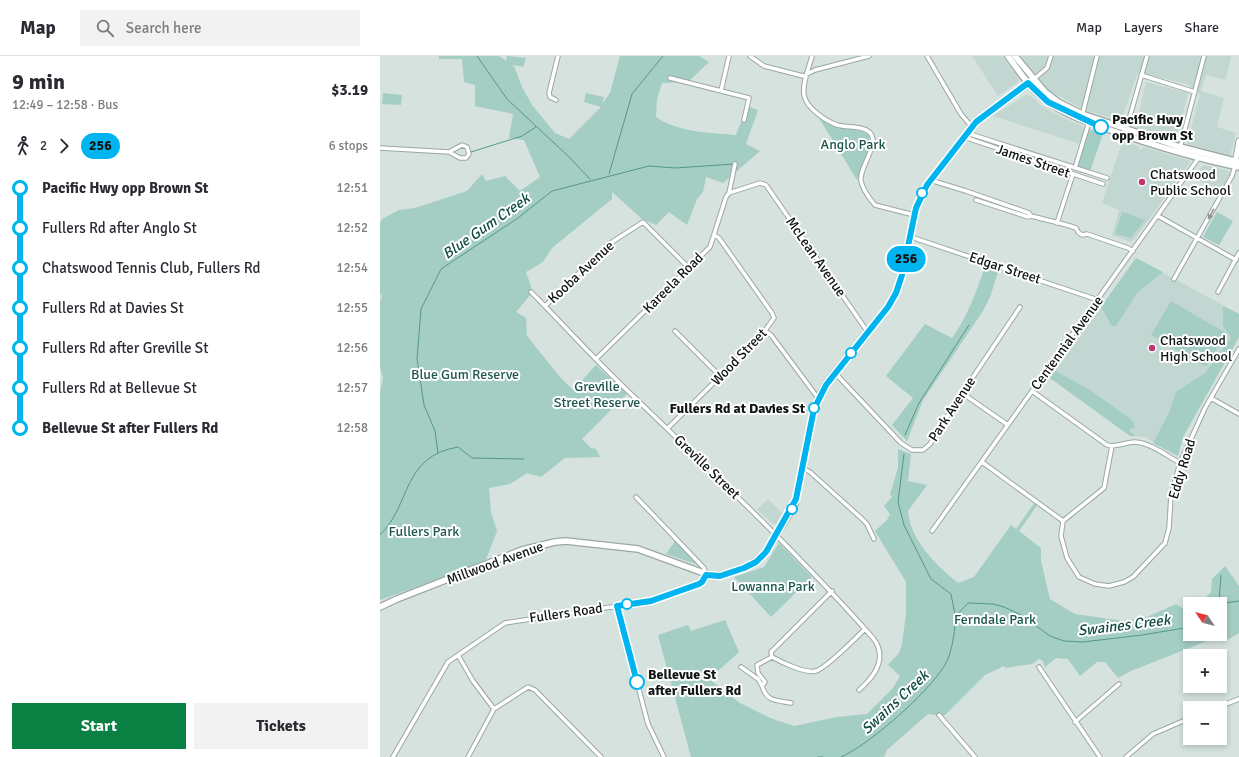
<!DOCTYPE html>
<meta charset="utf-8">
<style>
:root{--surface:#fff;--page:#f2f2f3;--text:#2b2b33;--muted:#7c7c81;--line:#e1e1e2;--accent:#0b8043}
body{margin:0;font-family:Signika,sans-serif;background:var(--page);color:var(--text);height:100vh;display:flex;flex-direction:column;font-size:15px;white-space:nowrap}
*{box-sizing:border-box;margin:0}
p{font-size:13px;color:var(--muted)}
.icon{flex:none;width:22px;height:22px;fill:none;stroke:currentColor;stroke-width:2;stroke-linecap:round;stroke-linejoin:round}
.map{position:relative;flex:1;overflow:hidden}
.panel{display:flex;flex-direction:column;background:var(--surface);width:380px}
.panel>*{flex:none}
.badge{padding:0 8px;border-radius:13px;font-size:14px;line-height:26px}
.needle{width:26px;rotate:305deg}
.controls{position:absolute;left:803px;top:541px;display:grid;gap:8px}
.controls a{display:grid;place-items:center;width:44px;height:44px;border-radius:0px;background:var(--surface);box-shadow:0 2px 6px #0003;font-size:20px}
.map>.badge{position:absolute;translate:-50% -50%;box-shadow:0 0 0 2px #fff}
.legs{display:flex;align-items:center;gap:6px;height:44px;padding:0 12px;font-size:13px}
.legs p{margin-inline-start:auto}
.headline{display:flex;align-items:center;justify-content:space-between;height:68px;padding:0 12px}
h1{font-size:22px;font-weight:700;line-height:30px}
.button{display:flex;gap:8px;margin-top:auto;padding:8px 12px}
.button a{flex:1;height:46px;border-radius:0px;background:var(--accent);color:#fff;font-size:16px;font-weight:700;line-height:46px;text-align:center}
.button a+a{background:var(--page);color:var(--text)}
ul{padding:0 12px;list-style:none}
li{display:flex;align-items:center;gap:14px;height:40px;font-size:15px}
li i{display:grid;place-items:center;width:6px;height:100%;margin:0 5px;background:currentColor}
li i::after{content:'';width:10px;height:10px;margin:-5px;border:3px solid;border-radius:50%;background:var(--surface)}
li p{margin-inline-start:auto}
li:first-child i{background:linear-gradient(#0000 50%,currentColor 0)}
li:last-child i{background:linear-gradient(currentColor 50%,#0000 0)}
header{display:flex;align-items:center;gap:24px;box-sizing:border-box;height:56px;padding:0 20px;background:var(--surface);border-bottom:1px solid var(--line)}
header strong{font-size:19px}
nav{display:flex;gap:22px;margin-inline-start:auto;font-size:14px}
.search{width:280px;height:36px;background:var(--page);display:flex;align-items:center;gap:10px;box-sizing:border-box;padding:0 14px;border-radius:0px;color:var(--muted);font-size:15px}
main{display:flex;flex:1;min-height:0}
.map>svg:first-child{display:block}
.built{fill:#c2d7d1}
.green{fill:#a4cdc3}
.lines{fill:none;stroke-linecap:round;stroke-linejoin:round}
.stream{stroke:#549889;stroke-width:1}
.minor-casing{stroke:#9ba7a4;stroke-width:5.5}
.secondary-casing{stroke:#9ba7a4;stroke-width:7}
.primary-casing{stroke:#9ba7a4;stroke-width:8}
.trunk-casing{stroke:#9ba7a4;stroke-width:8}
.minor{stroke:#fff;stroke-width:3.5}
.secondary{stroke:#fff;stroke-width:5}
.primary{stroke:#fff;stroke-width:5.5}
.trunk{stroke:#fff;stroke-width:5.5}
.oneway{fill:#939695}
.line-1-casing{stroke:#fff;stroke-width:9}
.line-1{stroke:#00b5ef;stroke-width:6}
.stop-1-dot{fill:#fff;stroke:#00b5ef;stroke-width:2}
.poi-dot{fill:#be3571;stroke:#fff;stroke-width:1.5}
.labels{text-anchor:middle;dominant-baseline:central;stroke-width:4;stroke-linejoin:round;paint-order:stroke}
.stop-label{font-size:14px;font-weight:bold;fill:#101514;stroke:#fff;text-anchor:start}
.park-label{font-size:14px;fill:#20584e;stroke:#fff}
.street-label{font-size:14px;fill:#101514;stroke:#fff}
.poi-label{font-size:14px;fill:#101514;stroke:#fff;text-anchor:start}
.water-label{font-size:15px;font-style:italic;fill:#104b41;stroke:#fff}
</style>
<header>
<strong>Map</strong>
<div class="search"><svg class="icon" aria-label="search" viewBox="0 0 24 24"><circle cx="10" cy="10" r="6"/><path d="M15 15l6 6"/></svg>Search here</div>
<nav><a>Map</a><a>Layers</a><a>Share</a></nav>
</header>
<main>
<section class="panel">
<div class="headline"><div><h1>9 min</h1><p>12:49 – 12:58 · Bus</p></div><b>$3.19</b></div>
<div class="legs"><svg class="icon" aria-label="walk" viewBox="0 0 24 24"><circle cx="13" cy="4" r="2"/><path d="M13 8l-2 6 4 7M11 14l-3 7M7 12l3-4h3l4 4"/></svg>2<svg class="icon" aria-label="forward" viewBox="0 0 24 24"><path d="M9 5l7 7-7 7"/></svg><b class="badge" style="background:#00b5ef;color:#111">256</b><p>6 stops</p></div>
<ul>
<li><i style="color:#00b5ef"></i><b>Pacific Hwy opp Brown St</b><p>12:51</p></li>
<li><i style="color:#00b5ef"></i><span>Fullers Rd after Anglo St</span><p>12:52</p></li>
<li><i style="color:#00b5ef"></i><span>Chatswood Tennis Club, Fullers Rd</span><p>12:54</p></li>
<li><i style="color:#00b5ef"></i><span>Fullers Rd at Davies St</span><p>12:55</p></li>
<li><i style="color:#00b5ef"></i><span>Fullers Rd after Greville St</span><p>12:56</p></li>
<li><i style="color:#00b5ef"></i><span>Fullers Rd at Bellevue St</span><p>12:57</p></li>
<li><i style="color:#00b5ef"></i><b>Bellevue St after Fullers Rd</b><p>12:58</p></li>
</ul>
<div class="button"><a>Start</a><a>Tickets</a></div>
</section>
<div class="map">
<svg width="859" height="701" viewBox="0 0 859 701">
<rect width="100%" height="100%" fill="#d5e2de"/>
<path class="built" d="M592,0H622L639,23L638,26L618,40Z
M641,0H851L846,24L826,19L821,35L844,42L837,71L856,77L850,99L807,88L820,38L807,28L758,16L741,65L708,55L673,37L663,29Z
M766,26L808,37L796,84L756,71Z
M646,39L653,41L659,48L681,61L705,71L700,88L613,60Z
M743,84L759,91V93L762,94L763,91L811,105L754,184L750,186L732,179L739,154L722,147Z
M825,109L849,115L850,117L841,133L813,123L822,110Z
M756,202L859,258V281L803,381L798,400L765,381L750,380L670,322Z
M388,443L402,457L396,468H393L377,453Z"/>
<path class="green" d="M59,0H119L126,5L127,0L146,2L143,11L130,8L134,10L142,31L152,49L175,77L189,83L221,51L204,46L206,37L224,41L222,48L230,37L240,0H319L329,6L308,26L282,27L277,43L276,61C296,76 332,77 356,79L367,50L378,54L366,88L380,95L343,127L326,121L323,136L317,143L307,169L289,156L276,169L262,163L232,136V143L172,192L163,206L146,216L151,230V238L136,256L146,262L147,280L180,321L193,334L216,309L247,338L202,383L211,392L216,393L220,401L185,402L161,421L147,417L130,428L109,432L111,456L117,475L105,506L0,544V336L3,322L0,311V246L2,240L0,237V168L2,163L19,154L35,152L87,135L102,118L106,125L125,120L140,135L160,121L144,84L129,82L133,58L95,50V29L84,26L82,3H59Z
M3,37L22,39L21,49L2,48Z
M439,62C442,64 446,67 449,68C463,73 476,70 489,79V93L477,124Z
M708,73L723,78L710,115L696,110Z
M742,156L753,159V162L754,160L765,164L751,182L735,178Z
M837,156L853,165L839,189L823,181Z
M756,202L783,216L757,237L736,270H732L721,251Z
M605,211L618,216L610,241L603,255L543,344L527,385L512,369L533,342L506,320L545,268L572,282C588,260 596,236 605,211Z
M791,245L846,277L826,311L771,279Z
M843,250L859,258V281L803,381L798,400L773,387L789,357L796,336L825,317L851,282L843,270Z
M675,315L710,334L753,365L755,372L750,373V376L754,378V380H750L670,322Z
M518,393L531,398L528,425L547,429L528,455C530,484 556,509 578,527L594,521L631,469L636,473L655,446L658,448L639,475L661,492V505L670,543L695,558L744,565L767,561L796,548L806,555L810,554V578H840V548H820L831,536L832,523L845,510L859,530V577L849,583L827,585L751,615L738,622L725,606H717L700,620L688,603L676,602L665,611L663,605L659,603L652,608L625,612L624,610L605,619L564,660L548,658L507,694L504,701H311L278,579L308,569L311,575L345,564L359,596L329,623L360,647L390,662L414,670L457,661L487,658L513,632L520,620L508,609L519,597L522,588L526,558V526L495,475L507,464L510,458L504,450L512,441L510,438L518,412Z
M295,485L319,509L286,498Z
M399,487L432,521L391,561L354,521L384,511Z"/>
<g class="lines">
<path class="stream" d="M97,0L127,43L189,101L210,123
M91,96L142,80L156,71
M229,118L252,38L283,0
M525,379L539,347L589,269
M58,397L55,375L44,349L37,303L41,253L61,213L138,162L172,135L269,110L295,112L354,108
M0,479C32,448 21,401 78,391L92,402L144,403
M839,547L841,519
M838,548L859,545
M576,560L588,547L613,548L624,551L641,559L670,580L684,585L703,586L762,579L810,571
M438,701H443
M461,701C488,690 561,627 569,600C572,592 576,571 575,561C575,555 572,545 571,538L551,523L524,469L518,446L524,398"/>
<g class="minor-casing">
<path id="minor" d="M370,0L384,10L423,20L435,14L489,0
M432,0C429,12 422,27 424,39C426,52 446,65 457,69C470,73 494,67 493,87C484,119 470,119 495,149L534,159
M547,0L581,58L591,70
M761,19L815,36
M290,22L369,42L364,64
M654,23L667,12L671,0
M341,35L349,0
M176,44L170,41L169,37L178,0
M702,60L717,0
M746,74L767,0
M587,77L727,122
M584,81L723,128
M0,92L69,96L80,102H86L89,98L87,91L82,89L69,96
M800,92L824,0
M695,112L709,66
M550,124L586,135L649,157L651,160C666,164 682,167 696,172L698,176L702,179L707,178L748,192L753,195
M349,137L380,127L386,129L487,275
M596,144L648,161L651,160
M778,160L856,204
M677,167L693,118
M531,181L718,244
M794,223L852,120L855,110
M151,236C184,269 215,304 249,336C332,416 416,495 493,582C508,601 495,620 479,634
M838,236L859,197
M165,250L229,188L263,166L309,212
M295,275L340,320
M385,275L391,279L438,342
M216,303L330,191L346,141L349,137L355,108
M455,317L521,387L532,394H543L550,388L579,342L640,251
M652,335L727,389C736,392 745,386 755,386C771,387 787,400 800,407
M582,337L628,369
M831,342L859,358
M288,372L381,280L394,262L392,257L339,182L334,179
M732,390L724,432L683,465L681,480L687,502L699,521L715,528L729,530L744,526L753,521L785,487L789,472L791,439L800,407L825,352L859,293
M602,406L683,465
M422,412L430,416L481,462L487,468L494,483
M552,475L820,100
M452,535L391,596L392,601C401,606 426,618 436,615C446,612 476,582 485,573
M237,550L268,668L284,701
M78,599L93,625L114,653
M392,601L377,609L378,617L385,626L382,630C387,646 396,644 411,647
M361,611L378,623L382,630
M659,611L720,701
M836,652L859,643
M559,659L595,701
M695,666L739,628
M13,701L68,606L125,567L271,545L322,526L326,519L324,512L256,441
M88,701L114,653L148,631L155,634L221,701
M746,701L773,678L810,662"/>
</g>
<g class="secondary-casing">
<path id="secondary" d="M855,108L859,85"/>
</g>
<g class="primary-casing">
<path id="primary" d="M0,551L17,543L142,494L175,486L186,485L258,493L332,520L346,518L371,509L386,496L415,448L434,353L445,329L508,251L516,237L522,219L536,152L547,129L596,66L653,24"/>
</g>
<g class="trunk-casing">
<path id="trunk" d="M628,0C639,15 649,31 663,42C682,57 707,66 730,74C772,89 815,102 859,111
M635,0L665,36L678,46L702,58L800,91L859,106"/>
</g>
<use href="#minor" class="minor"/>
<use href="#secondary" class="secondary"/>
<use href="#primary" class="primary"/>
<use href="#trunk" class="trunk"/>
</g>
<defs><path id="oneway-solid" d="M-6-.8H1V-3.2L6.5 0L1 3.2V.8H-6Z"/></defs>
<use class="oneway" href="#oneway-solid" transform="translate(831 158) rotate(119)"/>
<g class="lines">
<g class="line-1-casing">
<path id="line-1" d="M257,626L237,550L271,545L319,528L322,526L326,519L340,520L364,512L376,506L386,496L416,443L434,353L446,329L508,251L516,237L522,219L536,152L547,129L596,66L648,27L668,46L721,71"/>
</g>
<use href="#line-1" class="line-1"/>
</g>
<g class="stop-1-dot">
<circle cx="721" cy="71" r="7"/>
<circle cx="542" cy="137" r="5"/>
<circle cx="471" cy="297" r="5"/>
<circle cx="434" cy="352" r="5"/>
<circle cx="412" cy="453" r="5"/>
<circle cx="247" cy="548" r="5"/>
<circle cx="257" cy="626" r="7"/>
</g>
<g class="poi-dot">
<circle cx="762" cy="126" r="4"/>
<circle cx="772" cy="292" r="4"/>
</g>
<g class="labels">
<g class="stop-label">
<text x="732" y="63">Pacific Hwy<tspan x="732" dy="16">opp Brown St</tspan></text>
<text x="425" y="352" text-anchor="end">Fullers Rd at Davies St</text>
<text x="268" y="618">Bellevue St<tspan x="268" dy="16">after Fullers Rd</tspan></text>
</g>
<g class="park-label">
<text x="473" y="88">Anglo Park</text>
<text x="85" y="318">Blue Gum Reserve</text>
<text x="217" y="330">Greville<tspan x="217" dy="16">Street Reserve</tspan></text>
<text x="44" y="475">Fullers Park</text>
<text x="393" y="530">Lowanna Park</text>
<text x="615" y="563">Ferndale Park</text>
</g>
<g class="street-label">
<text transform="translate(653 105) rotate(19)">James Street</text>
<text transform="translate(436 201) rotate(55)">McLean Avenue</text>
<text transform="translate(625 212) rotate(18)">Edgar Street</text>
<text transform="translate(201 216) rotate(-43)">Kooba Avenue</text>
<text transform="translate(293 227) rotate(-45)">Kareela Road</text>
<text transform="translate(687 287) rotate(-54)">Centennial Avenue</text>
<text transform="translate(359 301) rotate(-46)">Wood Street</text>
<text transform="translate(572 353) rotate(-57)">Park Avenue</text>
<text transform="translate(327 411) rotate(44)">Greville Street</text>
<text transform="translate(802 413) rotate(-73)">Eddy Road</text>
<text transform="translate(115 507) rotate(-20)">Millwood Avenue</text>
<text transform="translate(186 557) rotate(-8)">Fullers Road</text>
</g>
<g class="poi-label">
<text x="770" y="118">Chatswood<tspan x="770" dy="16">Public School</tspan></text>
<text x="780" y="284">Chatswood<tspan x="780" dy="16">High School</tspan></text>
</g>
<g class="water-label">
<text transform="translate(106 170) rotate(-35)">Blue Gum Creek</text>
<text transform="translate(744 569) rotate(-7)">Swaines Creek</text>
<text transform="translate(515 646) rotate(-43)">Swains Creek</text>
</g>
</g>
</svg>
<div class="controls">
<a><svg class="needle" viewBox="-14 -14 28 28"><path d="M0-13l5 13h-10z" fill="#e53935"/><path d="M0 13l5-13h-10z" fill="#7c7c81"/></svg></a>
<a>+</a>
<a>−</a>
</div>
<b class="badge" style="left:526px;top:203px;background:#00b5ef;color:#111">256</b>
</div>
</main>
